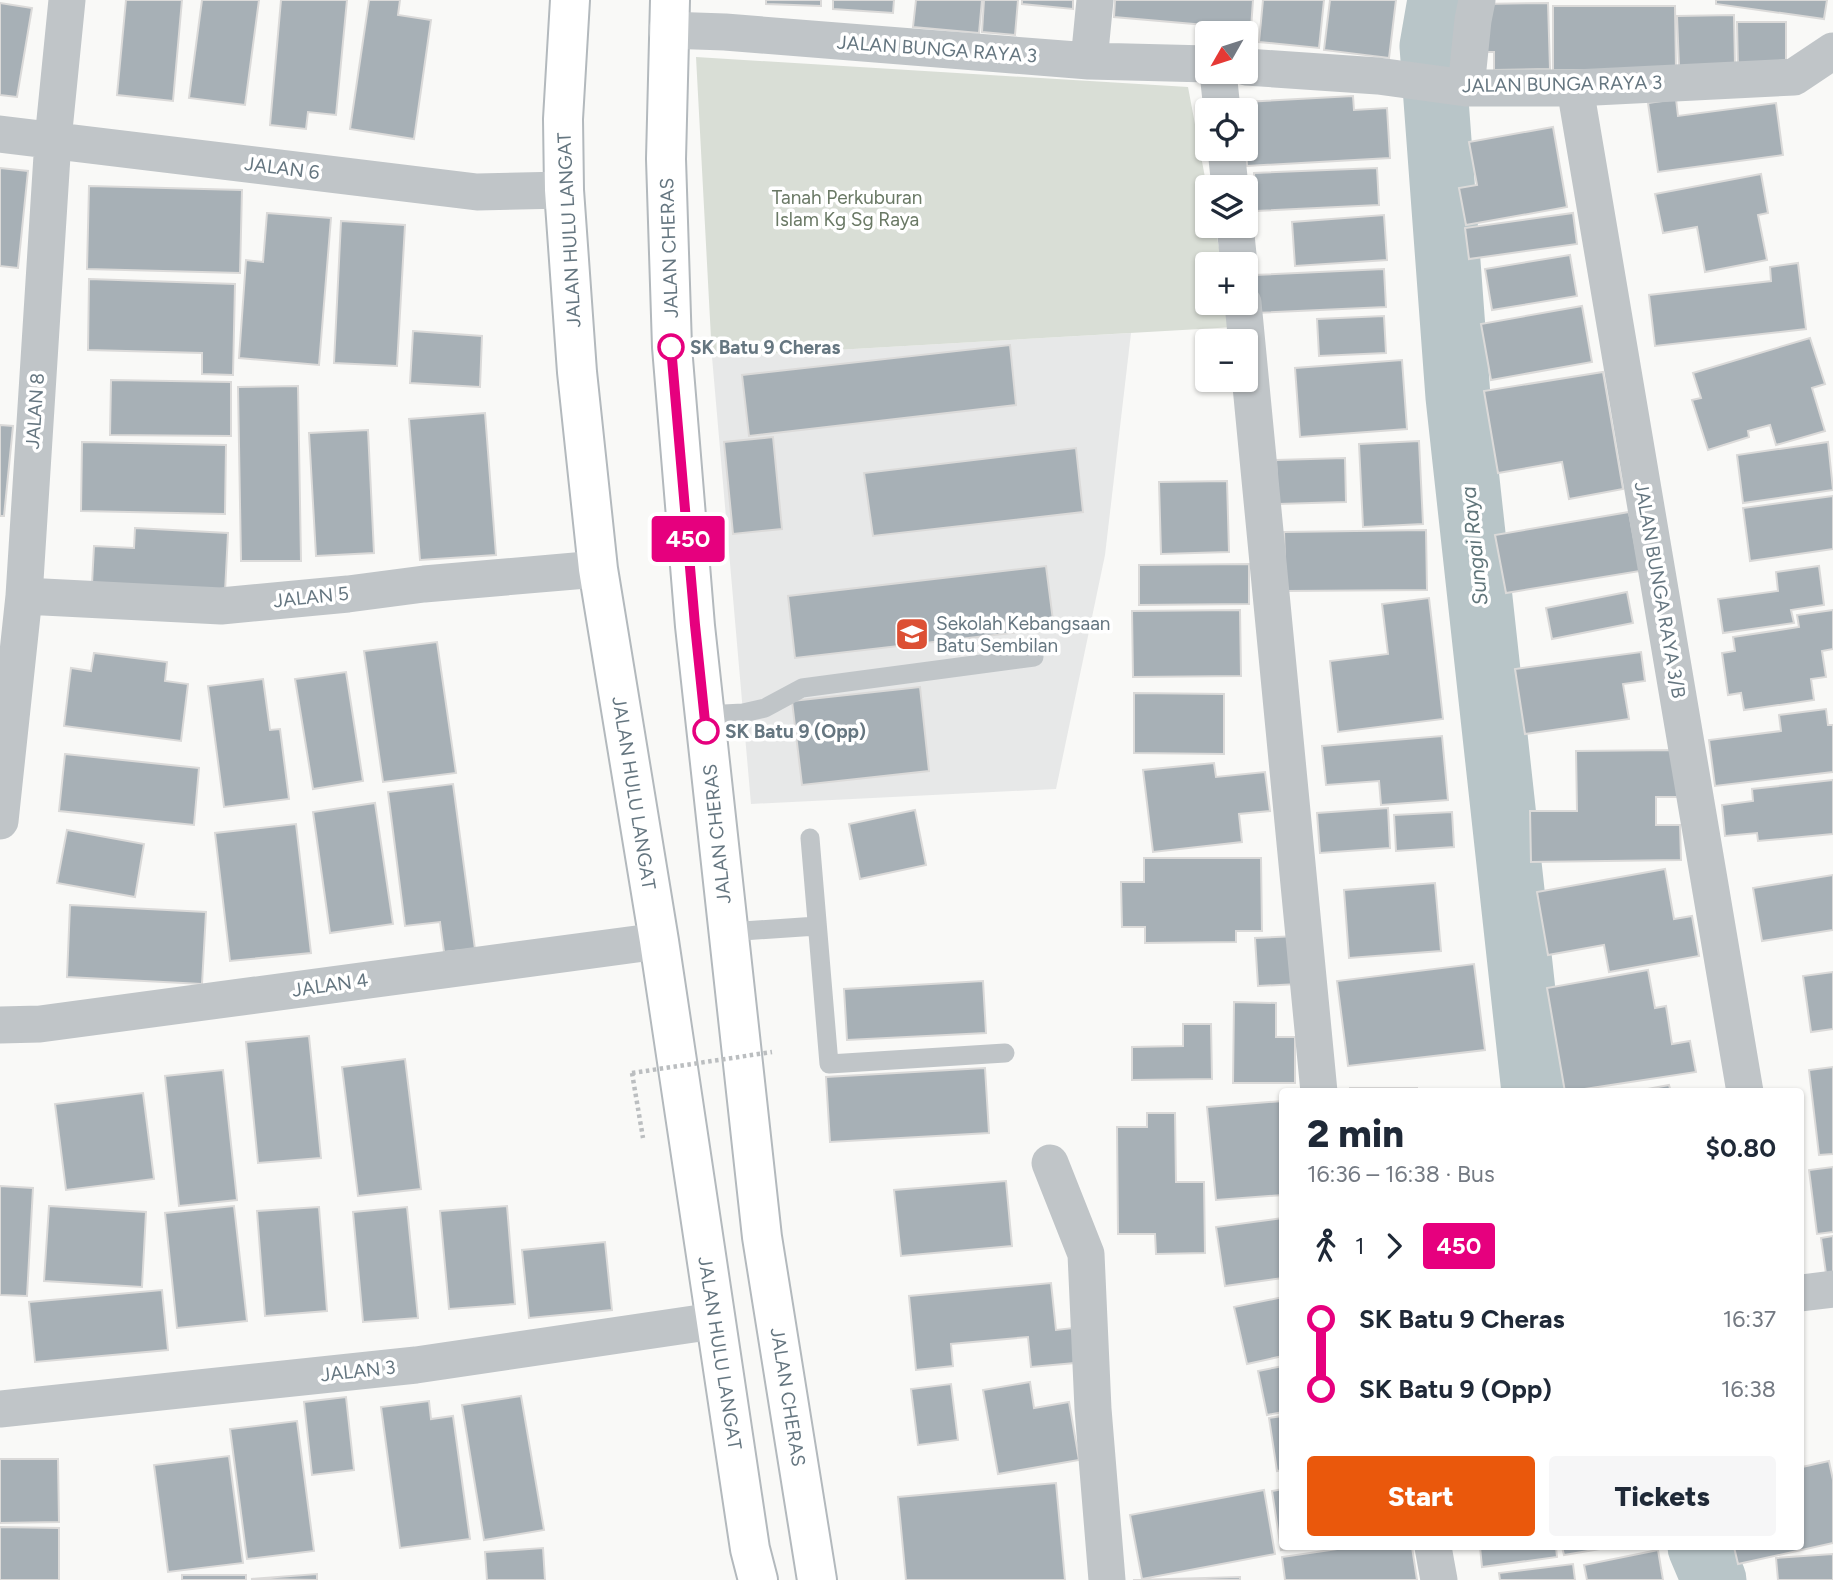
<!DOCTYPE html>
<meta charset="utf-8">
<style>
:root{--surface:#fff;--page:#f6f6f7;--text:#1f2937;--muted:#747a83;--accent:#ea580c}
body{margin:0;font-family:Figtree,sans-serif;background:var(--page);color:var(--text);height:100vh;display:flex;flex-direction:column;font-size:26px;white-space:nowrap}
*{box-sizing:border-box;margin:0}
p{font-size:23px;color:var(--muted)}
.icon{flex:none;width:38px;height:38px;fill:none;stroke:currentColor;stroke-width:2;stroke-linecap:round;stroke-linejoin:round}
.map{position:relative;flex:1;overflow:hidden}
.details{position:absolute;left:1279px;top:1088px;width:525px;height:462px;display:flex;flex-direction:column;background:var(--surface);border-radius:7px;box-shadow:0 2px 5px #0004}
.details>*{flex:none}
.badge{padding:0 14px;border-radius:5px;font-size:24px;line-height:46px}
.needle{width:46px;rotate:231deg}
.tools{position:absolute;left:1195px;top:21px;display:grid;gap:14px}
.tools a{display:grid;place-items:center;width:63px;height:63px;border-radius:7px;background:var(--surface);box-shadow:0 2px 5px #0004;font-size:35px}
.map>.badge{position:absolute;translate:-50% -50%;box-shadow:0 0 0 4px #fff}
.legs{display:flex;align-items:center;gap:10px;height:77px;padding:0 28px;font-size:23px}
.legs p{margin-inline-start:auto}
.headline{display:flex;align-items:center;justify-content:space-between;height:119px;padding:0 28px}
h1{font-size:38px;font-weight:800;line-height:52px}
.button{display:flex;gap:14px;margin-top:auto;padding:14px 28px}
.button a{flex:1;height:80px;border-radius:7px;background:var(--accent);color:#fff;font-size:28px;font-weight:800;line-height:80px;text-align:center}
.button a+a{background:var(--page);color:var(--text)}
ul{padding:0 28px;list-style:none}
li{display:flex;align-items:center;gap:24px;height:70px;font-size:26px}
li i{display:grid;place-items:center;width:10px;height:100%;margin:0 9px;background:currentColor}
li i::after{content:'';width:18px;height:18px;margin:-9px;border:5px solid;border-radius:50%;background:var(--surface)}
li p{margin-inline-start:auto}
li:first-child i{background:linear-gradient(#0000 50%,currentColor 0)}
li:last-child i{background:linear-gradient(currentColor 50%,#0000 0)}
.map>svg:first-child{display:block}
.built{fill:#e7e8e8}
.green{fill:#d9ded6}
.lines{fill:none;stroke-linecap:round;stroke-linejoin:round}
.river{stroke:#b8c5c8;stroke-width:65}
.building{fill:#a7b0b6;stroke:#dbdad9;stroke-width:2}
.secondary-casing{stroke:#b3b9bd;stroke-width:42}
.path{stroke:#bbbec0;stroke-width:4.5;stroke-dasharray:3.5 3.5;stroke-linecap:butt}
.lane{stroke:#c0c5c8;stroke-width:19}
.street{stroke:#c0c5c8;stroke-width:37}
.secondary{stroke:#fff;stroke-width:38}
.path-bridge{stroke:#bbbec0;stroke-width:4.5;stroke-dasharray:3.5 3.5;stroke-linecap:butt}
.line-1-casing{stroke:#fff;stroke-width:16}
.line-1{stroke:#e6007e;stroke-width:10}
.stop-1-dot{fill:#fff;stroke:#e6007e;stroke-width:3.5}
.labels{text-anchor:middle;dominant-baseline:central;stroke-width:7;stroke-linejoin:round;paint-order:stroke}
.street-label{font-size:19px;fill:#657680;stroke:#fff}
.park-label{font-size:19px;fill:#697864;stroke:#fff}
.stop-label{font-size:19px;font-weight:bold;fill:#657680;stroke:#fff;text-anchor:start}
.poi-label{font-size:19px;fill:#657680;stroke:#fff;text-anchor:start}
.water-label{font-size:21px;font-style:italic;fill:#60757a;stroke:#fff}
</style>
<div class="map">
<svg width="1833" height="1580" viewBox="0 0 1833 1580">
<rect width="100%" height="100%" fill="#f9f9f7"/>
<path class="built" d="M1131,333L1105,555L1056,789L751,804L712,357Z"/>
<path class="green" d="M696,57L1188,87L1207,188L1208,226H1215L1222,264H1208V303H1230L1235,327L712,357Z"/>
<g class="lines">
<path class="river" d="M1440,0L1432,46L1458,397L1534,1092
M1700,1547L1714,1580"/>
</g>
<path class="building" d="M126,0H182L173,101L117,95Z
M202,0H259L245,105L189,98Z
M281,0H347L336,115L308,112L306,129L270,125Z
M369,0H400L398,15L431,20L414,139L350,129Z
M766,0H821V6L766,4Z
M833,0H894L893,13L833,9Z
M916,0H982L979,33L913,27Z
M984,0H1018L1015,35L982,32Z
M1022,0H1073V9L1022,4Z
M1115,0H1253L1251,29L1114,17Z
M1263,0H1324L1319,48L1259,42Z
M1330,0H1396L1389,58L1324,50Z
M1716,0H1827L1824,19L1716,4Z
M0,3L32,8L17,97L0,95Z
M1548,3L1550,69L1494,70V52H1481L1480,4Z
M1553,6H1675L1676,71L1553,70Z
M1734,15L1735,66H1679L1677,16Z
M1737,22H1786V68H1738Z
M1353,96L1354,110L1387,108L1390,158L1247,166L1244,102Z
M1676,99L1678,116L1776,103L1783,155L1658,172L1648,103Z
M1553,127L1567,207L1466,225L1459,188L1477,185L1469,142Z
M0,168L28,171L18,268L0,266Z
M1377,168L1379,205L1256,211L1254,173Z
M1761,174L1768,213L1758,215L1767,260L1705,272L1697,227L1663,233L1655,194Z
M89,186L242,190L240,273L87,269Z
M267,213L331,218L319,365L239,358L246,260L263,262Z
M1573,213L1577,244L1469,259L1465,228Z
M1384,215L1387,260L1295,266L1292,222Z
M341,221L405,225L397,366L334,363Z
M1570,255L1577,296L1492,310L1485,269Z
M1798,263L1806,329L1655,346L1649,295L1771,281L1770,267Z
M1384,269L1386,307L1256,313L1254,275Z
M89,279L235,284L233,375L202,374V353L88,350Z
M1582,306L1592,362L1491,380L1481,324Z
M1384,316L1386,353L1319,356L1317,319Z
M413,331L482,336L480,387L410,383Z
M1810,338L1825,384L1812,388L1825,431L1776,445L1770,425L1748,431L1749,437L1708,450L1692,400L1701,398L1693,373Z
M1010,345L1016,405L749,436L742,375Z
M1402,360L1407,429L1300,437L1295,368Z
M1603,372L1623,489L1569,499L1562,462L1498,473L1484,391Z
M111,380L231,382V436L110,435Z
M298,386L301,561H241L238,387Z
M485,413L496,555L420,560L409,419Z
M0,425L13,426L4,516H0Z
M368,430L374,553L316,556L309,433Z
M773,437L782,529L733,534L724,442Z
M1419,441L1423,524L1363,527L1359,444Z
M82,442L226,445L225,514L81,511Z
M1828,442L1833,490L1743,503L1737,455Z
M1076,448L1083,512L873,536L864,473Z
M1345,458L1346,502L1278,504L1276,460Z
M1227,481L1229,552L1161,554L1159,482Z
M1833,496V549L1750,561L1743,508Z
M1629,512L1640,571L1506,593L1495,535Z
M135,528L228,533L225,592L92,584L94,546L134,548Z
M1426,530L1427,590L1286,591L1284,532Z
M1249,564V604L1139,605V565Z
M1046,566L1054,628L795,658L788,596Z
M1819,566L1824,605L1791,610L1794,623L1723,633L1718,599L1778,591L1776,572Z
M1627,592L1633,623L1552,639L1546,608Z
M1429,598L1443,719L1338,732L1330,661L1388,654L1382,604Z
M1240,610L1241,676L1133,677L1132,611Z
M1833,610V649L1822,651L1826,677L1811,679L1814,700L1744,710L1741,693L1728,695L1722,653L1735,651L1733,637L1799,627L1797,615Z
M437,642L456,773L383,782L364,651Z
M1641,652L1645,681L1623,684L1629,719L1525,734L1515,669Z
M94,653L167,662L165,681L188,684L181,741L64,726L71,668L91,671Z
M346,672L363,781L313,789L295,679Z
M263,679L270,730L280,729L289,799L224,807L208,686Z
M920,687L929,771L802,785L792,701Z
M1134,693L1224,694V754L1134,753Z
M1826,709L1828,725H1833V772L1715,786L1709,740L1781,731L1779,715Z
M1442,736L1448,800L1381,805L1379,781L1326,785L1322,746Z
M1676,750L1678,797H1656V825H1680L1681,860L1531,862L1530,811H1577L1576,751Z
M65,754L199,768L194,825L59,811Z
M1214,763L1216,777L1265,772L1270,811L1239,814L1242,842L1153,852L1143,770Z
M1833,780V834L1758,841L1757,833L1725,836L1722,805L1753,801L1752,789Z
M453,784L475,949L444,952L440,922L405,926L388,792Z
M375,803L393,924L330,933L313,812Z
M1388,808L1390,848L1320,853L1317,813Z
M915,810L926,865L860,879L849,824Z
M1452,812L1454,847L1396,851L1394,815Z
M296,824L311,953L230,961L215,833Z
M67,830L144,844L135,897L57,883Z
M1144,858H1261L1262,931H1236V942L1145,943V927H1122L1121,882H1144Z
M1665,869L1674,919L1692,916L1699,956L1609,972L1604,945L1548,955L1537,892Z
M1833,875V930L1762,941L1753,888Z
M1435,883L1441,951L1349,958L1344,890Z
M70,905L206,912L202,984L67,977Z
M1297,936L1299,984L1258,986L1255,938Z
M1474,964L1485,1050L1348,1066L1337,981Z
M1648,970L1655,1008L1666,1006L1672,1044L1690,1041L1696,1072L1565,1092L1547,988Z
M1833,972V1029L1811,1032L1803,976Z
M983,981L986,1033L847,1040L844,989Z
M1234,1002L1276,1003V1037H1295V1083H1233Z
M1183,1024H1211L1212,1079L1132,1080V1047L1183,1046Z
M309,1036L321,1158L258,1163L246,1042Z
M405,1059L421,1189L358,1196L342,1067Z
M1833,1067V1154L1819,1155L1809,1070Z
M985,1068L989,1133L830,1142L826,1077Z
M223,1070L237,1200L179,1206L165,1076Z
M1669,1085L1671,1092H1632Z
M1350,1088H1417V1092H1350Z
M143,1093L154,1179L66,1190L55,1104Z
M1283,1101V1195L1216,1200L1207,1107Z
M1147,1113H1175L1176,1182H1204L1205,1253L1156,1254L1155,1234H1118L1117,1127H1147Z
M1833,1167V1232L1817,1234L1809,1170Z
M1006,1181L1012,1246L901,1256L894,1190Z
M0,1186L33,1188L27,1296L0,1295Z
M49,1206L146,1212L142,1287L44,1281Z
M234,1206L247,1321L177,1328L165,1213Z
M507,1206L515,1304L449,1309L440,1211Z
M319,1207L327,1311L265,1316L257,1211Z
M407,1207L418,1318L363,1322L353,1212Z
M1283,1218V1278L1225,1286L1216,1227Z
M1833,1236V1280L1827,1281L1821,1238Z
M605,1242L612,1310L529,1318L522,1250Z
M1051,1283L1056,1330L1082,1327L1086,1362L1031,1367L1028,1337L951,1344L953,1366L916,1370L909,1296Z
M162,1290L168,1350L35,1362L29,1302Z
M1283,1297V1356L1247,1364L1234,1307Z
M1283,1366V1412L1267,1415L1258,1371Z
M1030,1382L1034,1408L1069,1402L1079,1460L998,1474L983,1390Z
M951,1384L958,1440L918,1445L911,1389Z
M521,1396L544,1530L484,1540L462,1405Z
M346,1397L354,1470L312,1475L304,1402Z
M429,1401L431,1419L453,1416L470,1539L400,1548L381,1407Z
M1283,1416V1470L1277,1471L1269,1418Z
M297,1421L314,1551L247,1559L230,1429Z
M229,1456L243,1563L168,1572L154,1465Z
M0,1459H58L59,1522L0,1523Z
M1829,1461L1833,1480V1543L1738,1564L1734,1547H1801V1462L1802,1467Z
M1056,1483L1065,1580H906L898,1497Z
M1283,1489V1547H1300L1281,1550L1272,1491Z
M1264,1490L1275,1554L1142,1579L1130,1515Z
M0,1527L59,1528V1580H0Z
M1351,1547H1412L1417,1580H1285L1282,1557Z
M1480,1547H1556L1557,1557L1482,1567Z
M1562,1547H1612L1564,1555Z
M543,1548L545,1580H487L485,1552Z
M1658,1550L1663,1580H1587L1584,1565Z
M1833,1554V1580H1778L1776,1558Z
M1573,1564L1575,1580H1500L1499,1573Z
M317,1574V1580L251,1579Z
M182,1575H246V1580H182Z
M1240,1577V1580H1133Z"/>
<g class="lines">
<g class="secondary-casing">
<path id="secondary" d="M570,0L563,119L564,190L577,372L598,569L659,941L750,1549L758,1580
M670,0L666,159L672,347L695,626L762,1237L817,1580"/>
</g>
<path class="path" d="M632,1073L643,1138"/>
<path class="lane" d="M704,715L743,713L765,708L802,688L1034,657
M810,838L829,1064L1005,1053
M728,932L817,926"/>
<path class="street" d="M667,30L725,32L1089,61L1208,64
M1089,61L1095,0
M1246,67L1378,76L1466,88H1575L1794,77L1833,51
M1218,72L1222,110
M1466,88L1473,20L1477,0
M1575,88L1745,1092
M0,134L477,192L564,190
M1226,149L1230,187
M1235,226L1239,264
M1243,303L1319,1092
M24,596L221,606L348,594L424,584L598,569
M0,821L24,596L53,140L67,0
M0,1025L40,1024L659,941
M1050,1163L1086,1254L1093,1409L1107,1580
M1801,1293L1833,1289
M0,1409L416,1365L714,1321
M1433,1547L1439,1580"/>
<use href="#secondary" class="secondary"/>
<path class="path-bridge" d="M632,1073L772,1052"/>
</g>
<g class="lines">
<g class="line-1-casing">
<path id="line-1" d="M671,347L695,625L706,731"/>
</g>
<use href="#line-1" class="line-1"/>
</g>
<defs>
<g id="school-square" transform="scale(1.75)"><rect x="-9" y="-9" width="18" height="18" rx="4" fill="#dc5034" stroke="#fff"/><path d="M0-5L7-2L0 1L-7-2ZM-4 1L0 2.5L4 1V4Q0 6-4 4Z" fill="#fff"/></g>
</defs>
<g fill-rule="evenodd">
<use href="#school-square" x="912" y="634"/>
</g>
<g class="stop-1-dot">
<circle cx="671" cy="347" r="12"/>
<circle cx="706" cy="731" r="12"/>
</g>
<g class="labels">
<g class="street-label">
<text transform="translate(937 49) rotate(4)">JALAN BUNGA RAYA 3</text>
<text transform="translate(1562 84) rotate(-1)">JALAN BUNGA RAYA 3</text>
<text transform="translate(282 168) rotate(7)">JALAN 6</text>
<text transform="translate(569 230) rotate(-93)">JALAN HULU LANGAT</text>
<text transform="translate(669 248) rotate(-92)">JALAN CHERAS</text>
<text transform="translate(35 411) rotate(-86)">JALAN 8</text>
<text transform="translate(1660 590) rotate(80)">JALAN BUNGA RAYA 3/B</text>
<text transform="translate(311 597) rotate(-6)">JALAN 5</text>
<text transform="translate(634 793) rotate(81)">JALAN HULU LANGAT</text>
<text transform="translate(717 834) rotate(-96)">JALAN CHERAS</text>
<text transform="translate(330 985) rotate(-8)">JALAN 4</text>
<text transform="translate(720 1353) rotate(81)">JALAN HULU LANGAT</text>
<text transform="translate(358 1371) rotate(-6)">JALAN 3</text>
<text transform="translate(788 1397) rotate(81)">JALAN CHERAS</text>
</g>
<g class="park-label">
<text x="847" y="197">Tanah Perkuburan<tspan x="847" dy="22">Islam Kg Sg Raya</tspan></text>
</g>
<g class="stop-label">
<text x="690" y="347">SK Batu 9 Cheras</text>
<text x="725" y="731">SK Batu 9 (Opp)</text>
</g>
<g class="poi-label">
<text x="936" y="623">Sekolah Kebangsaan<tspan x="936" dy="22">Batu Sembilan</tspan></text>
</g>
<g class="water-label">
<text transform="translate(1474 546) rotate(-96)">Sungai Raya</text>
</g>
</g>
</svg>
<div class="tools">
<a><svg class="needle" viewBox="-14 -14 28 28"><path d="M0-13l5 13h-10z" fill="#e53935"/><path d="M0 13l5-13h-10z" fill="#747a83"/></svg></a>
<a><svg class="icon" aria-label="locate" viewBox="0 0 24 24"><circle cx="12" cy="12" r="6"/><path d="M12 2v4M12 18v4M2 12h4M18 12h4"/></svg></a>
<a><svg class="icon" aria-label="layers" viewBox="0 0 24 24"><path d="M12 4l9 5-9 5-9-5zM3 14l9 5 9-5"/></svg></a>
<a>+</a>
<a>−</a>
</div>
<b class="badge" style="left:688px;top:539px;background:#e6007e;color:#fff">450</b>
<section class="details">
<div class="headline"><div><h1>2 min</h1><p>16:36 – 16:38 · Bus</p></div><b>$0.80</b></div>
<div class="legs"><svg class="icon" aria-label="walk" viewBox="0 0 24 24"><circle cx="13" cy="4" r="2"/><path d="M13 8l-2 6 4 7M11 14l-3 7M7 12l3-4h3l4 4"/></svg>1<svg class="icon" aria-label="forward" viewBox="0 0 24 24"><path d="M9 5l7 7-7 7"/></svg><b class="badge" style="background:#e6007e;color:#fff">450</b></div>
<ul>
<li><i style="color:#e6007e"></i><b>SK Batu 9 Cheras</b><p>16:37</p></li>
<li><i style="color:#e6007e"></i><b>SK Batu 9 (Opp)</b><p>16:38</p></li>
</ul>
<div class="button"><a>Start</a><a>Tickets</a></div>
</section>
</div>
